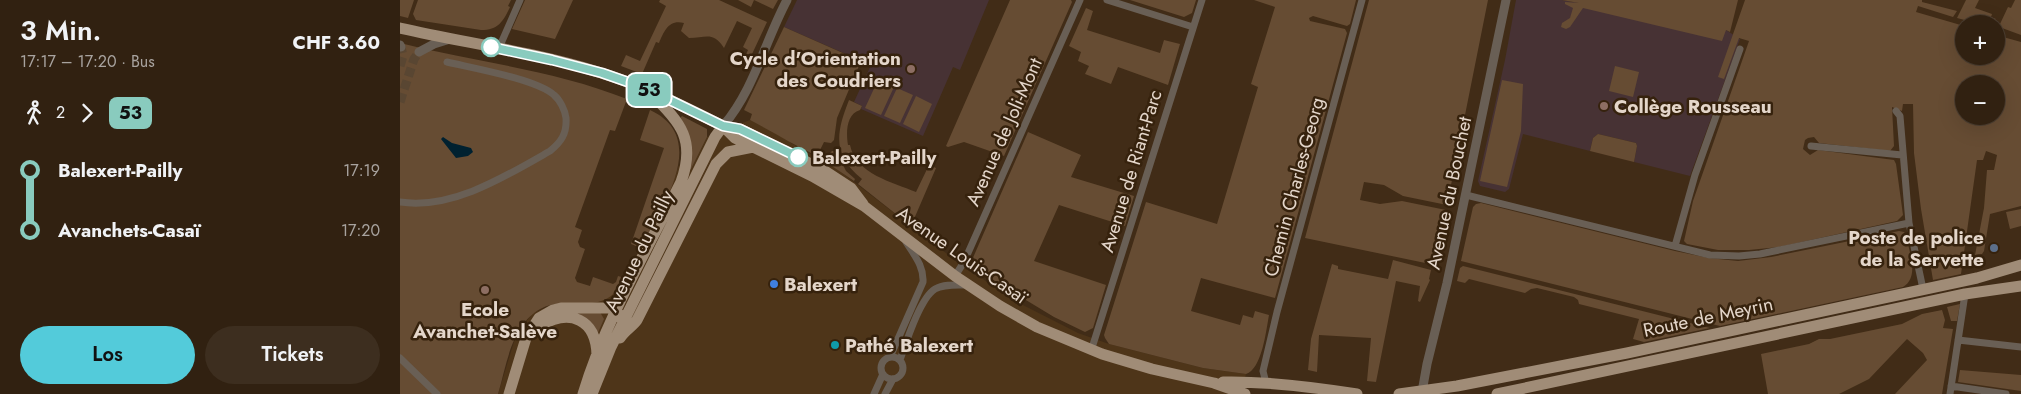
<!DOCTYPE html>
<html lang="de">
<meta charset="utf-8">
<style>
:root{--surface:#312111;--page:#3d2e1f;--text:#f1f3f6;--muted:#a8a39f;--line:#4c3e31;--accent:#53cbda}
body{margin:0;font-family:Jost,sans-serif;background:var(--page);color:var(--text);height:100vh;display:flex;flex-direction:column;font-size:19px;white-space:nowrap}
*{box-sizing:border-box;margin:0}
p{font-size:16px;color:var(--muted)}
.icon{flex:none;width:28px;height:28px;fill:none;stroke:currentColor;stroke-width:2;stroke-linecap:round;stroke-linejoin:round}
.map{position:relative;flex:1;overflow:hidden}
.panel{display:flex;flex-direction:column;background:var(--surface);width:400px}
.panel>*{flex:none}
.badge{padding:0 10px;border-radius:8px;font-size:18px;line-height:32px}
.tools{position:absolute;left:1555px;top:15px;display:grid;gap:10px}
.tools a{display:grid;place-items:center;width:50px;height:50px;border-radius:50%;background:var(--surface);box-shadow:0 5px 20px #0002,0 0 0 1px var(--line);font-size:25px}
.map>.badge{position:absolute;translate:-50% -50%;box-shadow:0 0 0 2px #fff}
.legs{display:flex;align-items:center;gap:8px;height:55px;padding:0 20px;font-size:16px}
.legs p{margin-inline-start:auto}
.head{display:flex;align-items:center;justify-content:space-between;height:85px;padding:0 20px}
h1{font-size:28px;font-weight:600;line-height:38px}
.cta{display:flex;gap:10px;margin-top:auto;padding:10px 20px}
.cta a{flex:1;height:58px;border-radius:30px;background:var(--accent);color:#111;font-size:20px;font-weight:600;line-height:58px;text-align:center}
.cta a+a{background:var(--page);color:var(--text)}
ul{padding:0 20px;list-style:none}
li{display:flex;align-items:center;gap:18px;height:60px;font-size:19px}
li i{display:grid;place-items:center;width:8px;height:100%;margin:0 6px;background:currentColor}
li i::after{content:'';width:12px;height:12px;margin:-6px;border:4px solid;border-radius:50%;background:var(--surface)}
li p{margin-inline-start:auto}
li:first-child i{background:linear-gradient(#0000 50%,currentColor 0)}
li:last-child i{background:linear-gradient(currentColor 50%,#0000 0)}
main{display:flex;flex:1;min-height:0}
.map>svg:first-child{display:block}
.built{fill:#4e3519}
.education{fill:#473234}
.green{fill:#664c33;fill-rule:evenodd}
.water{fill:#002130}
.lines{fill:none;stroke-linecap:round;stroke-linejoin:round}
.tertiary-tunnel{stroke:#594632;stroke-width:9;stroke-dasharray:9 4.5;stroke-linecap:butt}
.minor{stroke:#695f55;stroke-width:7}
.tertiary{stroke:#695f55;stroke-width:9}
.primary{stroke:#a08c77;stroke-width:11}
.line-1-casing{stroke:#fff;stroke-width:11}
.line-1{stroke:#89cbbe;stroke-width:8}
.stop-1-dot{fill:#fff;stroke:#89cbbe;stroke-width:2.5}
.education-dot{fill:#8d6e63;stroke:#36220d;stroke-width:2}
.service-dot{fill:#5c6f8a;stroke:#36220d;stroke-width:2}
.shop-dot{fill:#3f7fe0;stroke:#36220d;stroke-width:2}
.culture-dot{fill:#0f9aa8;stroke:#36220d;stroke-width:2}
.labels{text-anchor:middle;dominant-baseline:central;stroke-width:5;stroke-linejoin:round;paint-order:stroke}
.poi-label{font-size:19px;font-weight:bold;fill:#e4d6ca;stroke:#36220d;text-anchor:start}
.street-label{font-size:19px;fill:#e4d6ca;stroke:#36220d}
.stop-label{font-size:19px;font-weight:bold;fill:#e4d6ca;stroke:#36220d;text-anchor:start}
</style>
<main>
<section class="panel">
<div class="head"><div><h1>3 Min.</h1><p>17:17 – 17:20 · Bus</p></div><b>CHF 3.60</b></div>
<div class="legs"><svg class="icon" aria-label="walk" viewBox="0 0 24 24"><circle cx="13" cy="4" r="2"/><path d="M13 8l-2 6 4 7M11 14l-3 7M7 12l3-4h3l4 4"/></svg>2<svg class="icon" aria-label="forward" viewBox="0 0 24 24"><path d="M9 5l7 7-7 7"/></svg><b class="badge" style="background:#89cbbe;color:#111">53</b></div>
<ul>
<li><i style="color:#89cbbe"></i><b>Balexert-Pailly</b><p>17:19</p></li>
<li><i style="color:#89cbbe"></i><b>Avanchets-Casaï</b><p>17:20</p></li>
</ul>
<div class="cta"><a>Los</a><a>Tickets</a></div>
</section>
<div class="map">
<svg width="1621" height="394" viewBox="0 0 1621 394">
<rect width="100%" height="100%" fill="#412c17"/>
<path class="built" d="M350,120L385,137L391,143L436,168L551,257L613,300L678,333L709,344L803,368L846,374L841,394H98L114,342L124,324L133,313L151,305L170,302L216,292L225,278L271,188L279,165L291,169L307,137Z"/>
<path class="education" d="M397,0H589L560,70L553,67L523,136L461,109L462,106L454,102L471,65L384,27Z
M1116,0H1162L1270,18L1326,30L1340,39L1290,176L1234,162L1237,146L1236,143L1198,134L1193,138L1190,151L1123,134L1109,189L1105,192L1080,186L1078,181L1105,60Z"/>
<path class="green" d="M0,0H14L8,18L0,16Z
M18,0H111L108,6L110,7C103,22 98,30 81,30L16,20L13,14Z
M125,0H173L155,39L112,29Z
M260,0H319L367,22L345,69L342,63L348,50L343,47L352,28L337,21L324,48C313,31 306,38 289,38L281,31L284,23C269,19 264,31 259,43L256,42L242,74L221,66L226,55L240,61L266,6L259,2Z
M338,0H378L373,9L354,0L351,7Z
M610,0H671L672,2L604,156L564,142L548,147L546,146Z
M730,0H796L792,13L784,17Z
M854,0H956L950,24L947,26L913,16L909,18L910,21L945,29L947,33L875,298L801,278L791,311L840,325L843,315L853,318L855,311L869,315C866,331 862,369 846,374L803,368L709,344L705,338L704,335L746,202L817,224L858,87L851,84L875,7Z
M969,0H1088L1047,205L1003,196L984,185L964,182L960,200L980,204L1002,201L1046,210L1035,265L905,238Z
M1162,0H1338L1330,32L1326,30L1322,41L1183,8L1170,27L1166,29L1161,27L1162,23L1170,18L1173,8L1165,4V2L1179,3Z
M1345,0H1522V2L1557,11L1553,17L1518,6L1516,12L1564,26V56H1596V35L1621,42V206L1590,214L1584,251L1582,254L1575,255L1584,208L1587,170H1594L1597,155L1586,151L1583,160H1577L1561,274L1533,280L1521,209L1514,153L1513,104H1503L1502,111L1492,107L1494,146L1490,151L1419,143L1414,137L1408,138L1405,140L1403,149L1410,155L1418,150L1494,160L1496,164L1503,215L1497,221L1379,247L1349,250H1318L1287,244L1284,241L1293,201L1349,41L1339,38L1324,79L1318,77ZM1564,84H1596V116H1564Z
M1566,0H1579L1575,8L1592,14L1591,17L1596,19L1590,24H1580L1557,18Z
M1615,0H1621V35L1602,28L1600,24L1608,7L1611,8Z
M686,8L693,11L687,30L760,53L764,40L780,44L768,85L718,67L711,84L685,74L689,66L678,61L681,52L669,46Z
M384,27L461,61L437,118L434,140L431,143L424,142L417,156C394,145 373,132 350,120L352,114L344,110Z
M0,43C75,62 155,70 227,99L215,131L210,130L175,227L182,230L178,242L180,247L185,249L175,278L177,282L190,286L193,277L213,284L216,282L218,276L225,278C219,287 214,296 204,300C176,311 151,291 125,322C109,341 105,371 98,394H0Z
M1215,66L1239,72L1233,97L1209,91Z
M478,80L494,87L481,115L465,108Z
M1102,80L1123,84L1121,131L1107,187L1080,181Z
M497,88L513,95L500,123L484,116Z
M516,96L532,104L519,132L503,124Z
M449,100L462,106L460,110C446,114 446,133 448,145H450C456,174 492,182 516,192L529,165L536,168L511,226L458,184L462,179C432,155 436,133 449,100Z
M250,110C311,138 261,208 241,248L231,244L264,148L240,140Z
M282,116L307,129V137L291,169H289L280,118Z
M628,132L681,155L671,177L734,196L725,226L659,205L634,261L706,285L693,328L685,332L654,317L575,269L572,260Z
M1198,134L1236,143L1237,146L1234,162L1190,151L1193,138Z
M432,151H436L446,171L455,179L454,181L420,158V156L425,158Z
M1081,203L1275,251L1309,258L1338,261L1371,257L1499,231L1504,232L1506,235C1509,252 1520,277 1503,287L1320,326L1061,261L1073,207L1076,204Z
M1621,209V226L1610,229L1606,212Z
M993,260L1031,270L1029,279L1030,280L1020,302L1018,301L1020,286L996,281L976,382L967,381L971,338L919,335L917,372L908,370L911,339L932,264L938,266V269L988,279Z
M1063,266L1310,328L1244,342L1233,339L1239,319L1179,304L1178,300L1174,297L1137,288L1131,289L1125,293L1069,279L1065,283L1057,281L1060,268Z
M1560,304L1557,321H1551L1547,307Z
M1542,310L1545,320L1543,328L1553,329L1542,394H1495L1527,360L1523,353L1507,339L1469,379L1439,394H1368L1361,354L1409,344L1419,339H1430L1502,324L1522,314Z
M173,311L200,312L204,319L197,335Z
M1560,370L1621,375V391L1558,382Z"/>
<path class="water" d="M43,137L52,143L71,148L73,152L68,156L56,158L41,139Z"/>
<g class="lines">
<path class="tertiary-tunnel" d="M0,66L3,56L1,47
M0,102L14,59L19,52"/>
<path class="minor" d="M707,0L793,27
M99,48L120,0
M1496,111L1500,116L1509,223L1523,289
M1411,146L1502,155
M1066,195L1310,255L1339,256L1360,254L1509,223
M0,202C52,210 106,176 150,151C161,142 167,134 166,118C165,110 160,100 154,95C136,79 72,68 47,62
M1275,246L1295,175L1340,49
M555,276L564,262L680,0
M1558,340L1621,347
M691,351L802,0
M481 368a11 11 0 1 1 22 0a11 11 0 1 1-22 0Z
M490,357L523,282C524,266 514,255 506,242
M0,358L37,394
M500,360C506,343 520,298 535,289C544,284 556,285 566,285
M866,383L863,371L877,312L962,0
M1551,386L1606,394
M474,394L483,374
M485,394L493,379
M1550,394L1565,294"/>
<path class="tertiary" d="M0,45L1,47
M19,52L34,44L50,39
M323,126C354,90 365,41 387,0
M1022,392L1027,364L1047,283L1106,0"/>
<path class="primary" d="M0,28C66,43 134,52 198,72C239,84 277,103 315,122L323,126L335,138L412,176L464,206L555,276L600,306L637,327L702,354L752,369L814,383L845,394
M323,126L340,129L425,171L451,188L463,204
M140,326C170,308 196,319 197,355
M220,338C225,330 232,327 237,320L316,164L328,152L353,147
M823,382C868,381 913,387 957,394
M109,394L126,338L139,318L153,310L161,308H212L217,310L219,317
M183,394C205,321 247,250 281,182C296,141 281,122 252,95
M192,394L211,347L315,137L323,126
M999,394L1057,386L1227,353L1577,278L1621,265
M1097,394L1565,294L1621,286"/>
</g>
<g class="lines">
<g class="line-1-casing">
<path id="line-1" d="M91,47L152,60L202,73L245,88L323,126L340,129L398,157"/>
</g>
<use href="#line-1" class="line-1"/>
</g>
<g class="stop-1-dot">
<circle cx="91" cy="47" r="9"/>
<circle cx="398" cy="157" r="9"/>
</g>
<g class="education-dot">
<circle cx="511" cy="69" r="5"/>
<circle cx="1204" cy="106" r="5"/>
<circle cx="85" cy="290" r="5"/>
</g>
<circle class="service-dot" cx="1594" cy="248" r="5"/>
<circle class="shop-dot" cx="374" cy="284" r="5"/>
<circle class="culture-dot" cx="435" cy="345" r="5"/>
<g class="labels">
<g class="poi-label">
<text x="501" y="58" text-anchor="end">Cycle d'Orientation<tspan x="501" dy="22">des Coudriers</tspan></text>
<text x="1214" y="106">Collège Rousseau</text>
<text x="1584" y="237" text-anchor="end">Poste de police<tspan x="1584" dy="22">de la Servette</tspan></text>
<text x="384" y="284">Balexert</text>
<text x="85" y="309" text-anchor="middle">Ecole<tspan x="85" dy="22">Avanchet-Salève</tspan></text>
<text x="445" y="345">Pathé Balexert</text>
</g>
<g class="street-label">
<text transform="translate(604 132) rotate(-66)">Avenue de Joli-Mont</text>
<text transform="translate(731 171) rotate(-73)">Avenue de Riant-Parc</text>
<text transform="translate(894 187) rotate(-75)">Chemin Charles-Georg</text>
<text transform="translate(1049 193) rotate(-78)">Avenue du Bouchet</text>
<text transform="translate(239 251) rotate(-64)">Avenue du Pailly</text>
<text transform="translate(562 255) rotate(35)">Avenue Louis-Casaï</text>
<text transform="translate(1308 317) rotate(-12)">Route de Meyrin</text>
</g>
<g class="stop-label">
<text x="412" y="157">Balexert-Pailly</text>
</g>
</g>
</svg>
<div class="tools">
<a>+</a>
<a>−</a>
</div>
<b class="badge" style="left:249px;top:90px;background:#89cbbe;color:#111">53</b>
</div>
</main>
